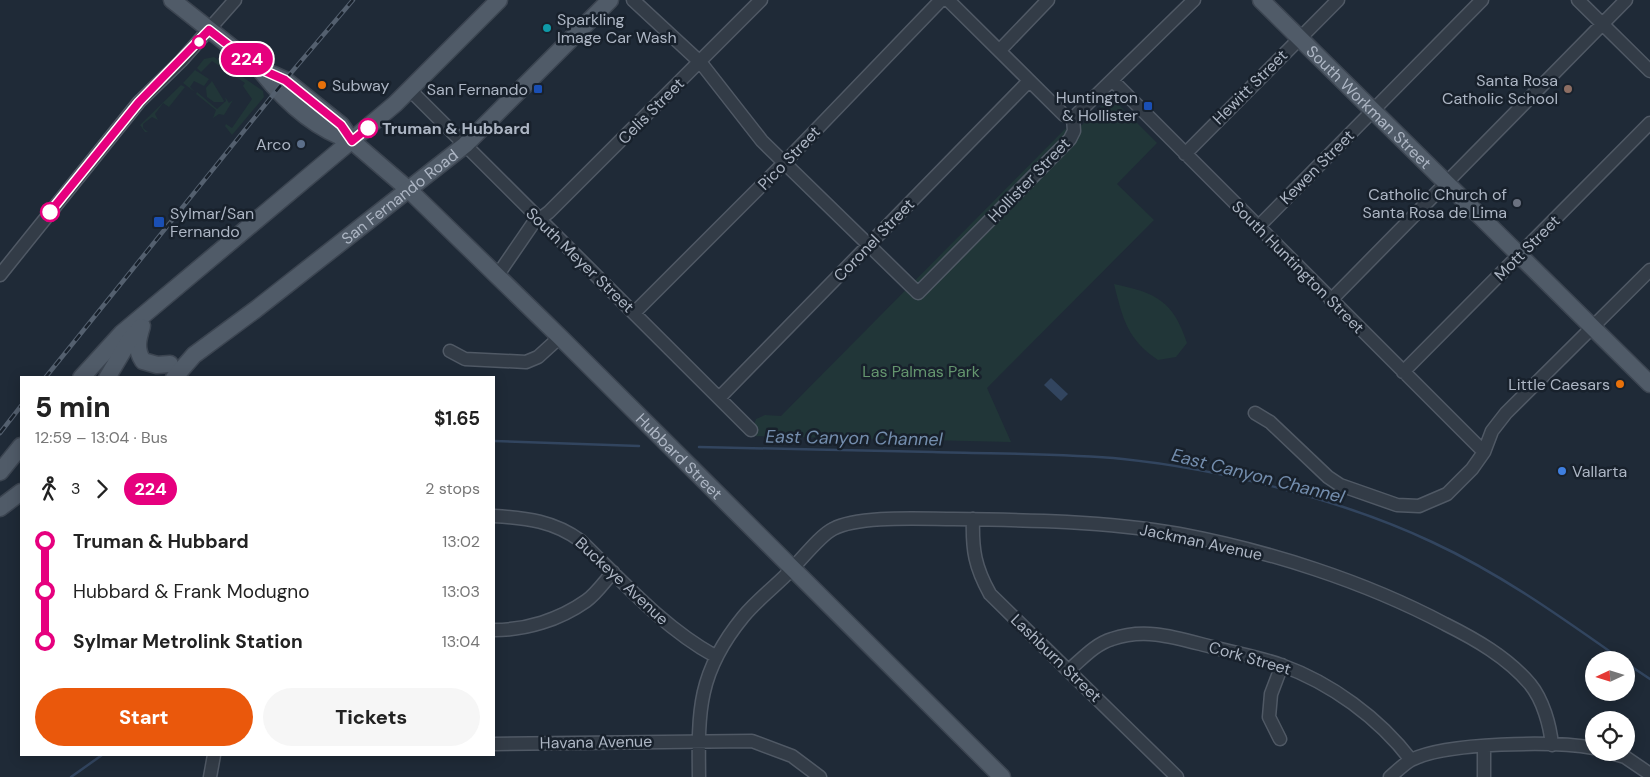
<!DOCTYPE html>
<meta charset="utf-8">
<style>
:root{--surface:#fff;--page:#f6f6f6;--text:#222;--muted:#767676;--accent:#ea580c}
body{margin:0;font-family:"DM Sans",sans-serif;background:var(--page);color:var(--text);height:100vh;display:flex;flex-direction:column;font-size:19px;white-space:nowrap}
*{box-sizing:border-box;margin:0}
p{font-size:16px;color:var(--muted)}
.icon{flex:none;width:28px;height:28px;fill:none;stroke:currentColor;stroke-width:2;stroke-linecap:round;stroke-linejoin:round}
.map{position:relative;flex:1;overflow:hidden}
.panel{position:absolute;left:20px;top:376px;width:475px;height:380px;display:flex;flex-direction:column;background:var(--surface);border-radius:0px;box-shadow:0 2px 12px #0003}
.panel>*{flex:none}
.badge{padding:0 10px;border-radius:16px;font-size:18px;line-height:32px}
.needle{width:32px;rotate:266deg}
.tools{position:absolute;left:1585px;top:651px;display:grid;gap:10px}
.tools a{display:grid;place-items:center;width:50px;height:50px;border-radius:50%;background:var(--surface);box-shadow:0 2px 12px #0003;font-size:25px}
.map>.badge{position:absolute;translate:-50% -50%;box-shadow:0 0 0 2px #fff}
.legs{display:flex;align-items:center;gap:8px;height:55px;padding:0 15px;font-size:16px}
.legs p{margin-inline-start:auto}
.head{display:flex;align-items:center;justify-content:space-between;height:85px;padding:0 15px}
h1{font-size:28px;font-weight:800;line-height:38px}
.action{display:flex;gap:10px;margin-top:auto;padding:10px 15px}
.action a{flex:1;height:58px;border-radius:30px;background:var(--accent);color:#fff;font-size:20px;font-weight:800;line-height:58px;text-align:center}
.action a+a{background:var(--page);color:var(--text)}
ul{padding:0 15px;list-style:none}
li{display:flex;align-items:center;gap:18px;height:50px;font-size:19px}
li i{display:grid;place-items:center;width:8px;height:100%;margin:0 6px;background:currentColor}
li i::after{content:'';width:12px;height:12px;margin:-6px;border:4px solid;border-radius:50%;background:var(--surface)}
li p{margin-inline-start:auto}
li:first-child i{background:linear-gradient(#0000 50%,currentColor 0)}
li:last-child i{background:linear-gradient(currentColor 50%,#0000 0)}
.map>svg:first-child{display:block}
.green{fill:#213638}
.water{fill:#32455f}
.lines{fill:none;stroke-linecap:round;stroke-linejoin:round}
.stream{stroke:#32455f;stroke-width:2.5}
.minor-casing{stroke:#505965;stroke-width:15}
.major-casing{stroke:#3c4551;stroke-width:19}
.minor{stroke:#333c47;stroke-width:12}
.major{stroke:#505b68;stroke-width:16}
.rail-casing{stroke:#54606f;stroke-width:4.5}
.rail{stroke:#18212c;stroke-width:2.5;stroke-dasharray:8;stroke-linecap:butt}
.line-1-casing{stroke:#fff;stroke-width:11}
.line-1{stroke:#e6007e;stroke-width:8}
.culture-dot{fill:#0f9aa8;stroke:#18212c;stroke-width:2}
.stop-1-dot{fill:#fff;stroke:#e6007e;stroke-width:2.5}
.food-dot{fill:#e8710a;stroke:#18212c;stroke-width:2}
.transit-dot{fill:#1a4fb4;stroke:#18212c;stroke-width:2}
.education-dot{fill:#8d6e63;stroke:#18212c;stroke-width:2}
.service-dot{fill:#5c6f8a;stroke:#18212c;stroke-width:2}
.worship-dot{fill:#6b7280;stroke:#18212c;stroke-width:2}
.shop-dot{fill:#3f7fe0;stroke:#18212c;stroke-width:2}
.labels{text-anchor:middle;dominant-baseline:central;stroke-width:5;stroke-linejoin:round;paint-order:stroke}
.poi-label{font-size:16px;fill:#adb6c4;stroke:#18212c;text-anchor:end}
.street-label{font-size:16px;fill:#adb6c4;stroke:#18212c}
.stop-label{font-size:16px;font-weight:bold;fill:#adb6c4;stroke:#18212c;text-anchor:start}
.park-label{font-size:16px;fill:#64956e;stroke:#18212c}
.water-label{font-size:18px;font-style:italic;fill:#748eae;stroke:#18212c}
</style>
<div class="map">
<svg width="1650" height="777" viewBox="0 0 1650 777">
<rect width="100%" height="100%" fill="#1f2a37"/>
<path class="green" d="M214,57L263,91L264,97L232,135L225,126L226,124L232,128L252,99L243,86L245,83L212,61L201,72L197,68L204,59Z
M195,70L209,79L204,86L194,81L190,87L195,92L183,83Z
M212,81L224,101L223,102H214L207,97L206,88Z
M181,85L185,87L169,107L163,103L155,114L158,120L152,117L143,124V128L148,132H145L140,125Z
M197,92L217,109L226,101L225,97L229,103L233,100L224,115L219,114L213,118L216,110L196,94Z
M1109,99L1114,100L1157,143L1117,184L1154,220L987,388L1011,442L750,436L756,419L765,415L781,416L1065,129L1082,125Z
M1114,284C1157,293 1173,301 1187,343L1176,357L1158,360C1127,339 1123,319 1114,284Z"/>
<path class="water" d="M1051,378L1068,394L1061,401L1044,385Z"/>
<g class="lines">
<path class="stream" d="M494,441L639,446
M699,447C777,449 855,450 933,452C996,454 1060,453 1123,459C1221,469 1343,500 1432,542C1501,574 1561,617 1622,660
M1626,663L1650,679
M71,777L102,755"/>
<g class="minor-casing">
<path id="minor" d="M633,0L701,63L762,141L918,293L1070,139L1074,131L1073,118
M948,0L1064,115L1073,118
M1578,0L1650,71
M1000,50L1048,0
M1113,81L1484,452
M410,90L751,430
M1073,118L1194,0
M1185,154L1338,0
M1258,227L1482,0
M0,275L139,102L181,61L235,0
M497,276L532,225L549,212L761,0
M1331,300L1626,0
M634,313L785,162L941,0
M450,351L465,359L526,362L538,357L560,337
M1403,372L1650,123
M719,398L1029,81
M1255,413L1270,422L1328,477L1340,485L1397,505L1419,506L1447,494L1472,469L1484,452L1492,431L1506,413L1650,270
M494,516C527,518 554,521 581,541C623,582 664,628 715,656
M973,519C972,550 975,567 990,594L1177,777
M494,630C526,630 559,620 586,601C596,594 605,581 613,572
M1069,670C1082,659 1095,644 1112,639C1146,627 1177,638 1212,647C1235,653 1259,657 1281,665C1331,683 1379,718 1411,760
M1280,739L1269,717L1271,694L1282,665
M494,744L752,741L792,756L820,777
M1608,752L1625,757L1650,774
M210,777L214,755
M699,777C698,710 698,672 743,617C755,602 772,589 786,575C798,564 820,535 833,529C859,515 923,519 953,519C1028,520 1105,521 1179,534C1269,551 1364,581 1445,624C1475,639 1507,657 1530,684C1543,700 1550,725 1552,745
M1390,777C1397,771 1404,764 1411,760C1447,742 1554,741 1594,748
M1484,777V746"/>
</g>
<g class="major-casing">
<g id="major">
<path id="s1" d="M172,0L258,68L285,80L341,125L352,141L409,190L560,337L1002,777"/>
<path id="s2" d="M1261,0L1650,384"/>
<path d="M262,72C285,101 316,129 352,141"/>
<path d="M142,326C138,339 135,349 143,361L157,365L170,364"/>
<path d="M81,378L122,333L395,104L499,0"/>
<path d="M107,378L129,341L141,327"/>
<path id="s3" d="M174,378L194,355L255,310L465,145L610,0"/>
<path d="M0,472L21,446"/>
<path d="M0,508L21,492"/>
</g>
</g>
<use href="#minor" class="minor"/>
<use href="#major" class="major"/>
<g class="rail-casing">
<path id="rail" d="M45,378L285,80L353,0
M0,433L21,406"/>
</g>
<use href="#rail" class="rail"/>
</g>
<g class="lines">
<g class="line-1-casing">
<path id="line-1" d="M50,212L139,102L209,30L258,68L285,80L341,125L352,141L368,128"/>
</g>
<use href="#line-1" class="line-1"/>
</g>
<circle class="culture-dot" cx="547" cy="28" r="5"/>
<g class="stop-1-dot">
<circle cx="199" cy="42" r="6"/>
<circle cx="368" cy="128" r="9"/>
<circle cx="50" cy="212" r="9"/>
</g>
<g class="food-dot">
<circle cx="322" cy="85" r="5"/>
<circle cx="1620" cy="384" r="5"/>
</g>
<g class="transit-dot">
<rect x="533" y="84" width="10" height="10" rx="2.5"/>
<rect x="1143" y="101" width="10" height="10" rx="2.5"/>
<rect x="153" y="216" width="12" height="12" rx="2.5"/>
</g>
<circle class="education-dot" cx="1568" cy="89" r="5"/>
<circle class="service-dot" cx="301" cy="144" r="5"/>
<circle class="worship-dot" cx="1517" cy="203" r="5"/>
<circle class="shop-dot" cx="1562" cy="471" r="5"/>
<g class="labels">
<g class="poi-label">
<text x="557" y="19" text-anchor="start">Sparkling<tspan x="557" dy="18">Image Car Wash</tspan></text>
<text x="1558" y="80">Santa Rosa<tspan x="1558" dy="18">Catholic School</tspan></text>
<text x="332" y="85" text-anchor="start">Subway</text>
<text x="528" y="89">San Fernando</text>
<text x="1138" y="97">Huntington<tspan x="1138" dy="18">&amp; Hollister</tspan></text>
<text x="291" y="144">Arco</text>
<text x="1507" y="194">Catholic Church of<tspan x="1507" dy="18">Santa Rosa de Lima</tspan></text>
<text x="170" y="213" text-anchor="start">Sylmar/San<tspan x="170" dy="18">Fernando</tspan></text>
<text x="1610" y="384">Little Caesars</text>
<text x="1572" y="471" text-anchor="start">Vallarta</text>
</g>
<g class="street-label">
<text transform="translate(1250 87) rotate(-45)">Hewitt Street</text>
<text stroke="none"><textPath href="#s2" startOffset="152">South Workman Street</textPath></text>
<text transform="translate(651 111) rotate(-45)">Celis Street</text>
<text transform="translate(789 158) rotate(-46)">Pico Street</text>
<text transform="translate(1317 167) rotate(-45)">Kewen Street</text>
<text transform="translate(1029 180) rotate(-46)">Hollister Street</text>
<text stroke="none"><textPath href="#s3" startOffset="290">San Fernando Road</textPath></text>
<text transform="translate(874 240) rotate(-46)">Coronel Street</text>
<text transform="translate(1527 248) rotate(-45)">Mott Street</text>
<text transform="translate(580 260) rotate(44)">South Meyer Street</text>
<text transform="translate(1298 267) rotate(45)">South Huntington Street</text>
<text stroke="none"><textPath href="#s1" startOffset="685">Hubbard Street</textPath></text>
<text transform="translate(1201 542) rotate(12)">Jackman Avenue</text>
<text transform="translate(622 581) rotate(43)">Buckeye Avenue</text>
<text transform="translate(1056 658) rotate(44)">Lashburn Street</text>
<text transform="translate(1250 658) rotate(16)">Cork Street</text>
<text transform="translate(596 742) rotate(-1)">Havana Avenue</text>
</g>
<g class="stop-label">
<text x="382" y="128">Truman &amp; Hubbard</text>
</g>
<g class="park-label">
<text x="921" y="371">Las Palmas Park</text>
</g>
<g class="water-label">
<text transform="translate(854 438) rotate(1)">East Canyon Channel</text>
<text transform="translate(1258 476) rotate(14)">East Canyon Channel</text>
</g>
</g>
</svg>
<div class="tools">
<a><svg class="needle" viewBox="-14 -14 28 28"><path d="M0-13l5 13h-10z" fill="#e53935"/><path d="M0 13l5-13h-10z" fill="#767676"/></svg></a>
<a><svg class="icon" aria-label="locate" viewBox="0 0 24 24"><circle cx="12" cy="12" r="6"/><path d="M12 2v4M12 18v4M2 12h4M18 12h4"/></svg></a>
</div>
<b class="badge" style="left:247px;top:59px;background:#e6007e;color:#fff">224</b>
<section class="panel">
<div class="head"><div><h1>5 min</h1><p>12:59 – 13:04 · Bus</p></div><b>$1.65</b></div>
<div class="legs"><svg class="icon" aria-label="walk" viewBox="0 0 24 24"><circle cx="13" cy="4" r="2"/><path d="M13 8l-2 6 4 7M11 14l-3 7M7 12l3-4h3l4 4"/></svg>3<svg class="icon" aria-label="forward" viewBox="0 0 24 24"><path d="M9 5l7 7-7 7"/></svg><b class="badge" style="background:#e6007e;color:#fff">224</b><p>2 stops</p></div>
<ul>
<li><i style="color:#e6007e"></i><b>Truman &amp; Hubbard</b><p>13:02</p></li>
<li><i style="color:#e6007e"></i><span>Hubbard &amp; Frank Modugno</span><p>13:03</p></li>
<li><i style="color:#e6007e"></i><b>Sylmar Metrolink Station</b><p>13:04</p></li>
</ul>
<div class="action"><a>Start</a><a>Tickets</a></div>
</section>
</div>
